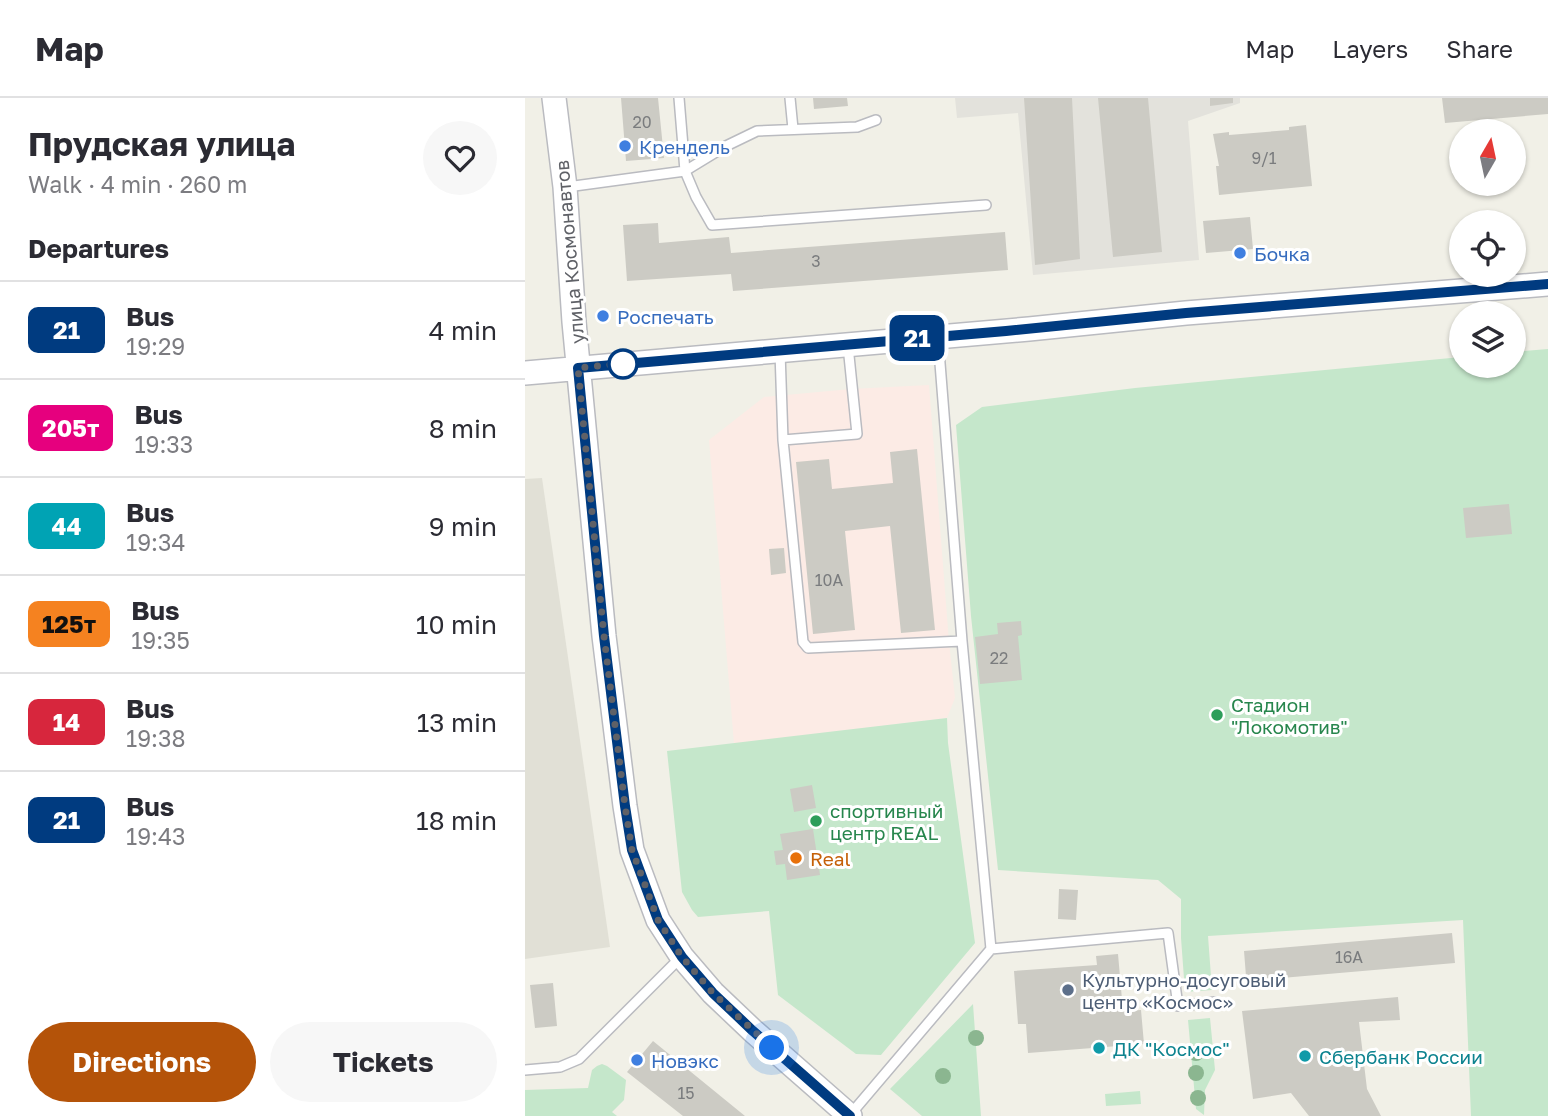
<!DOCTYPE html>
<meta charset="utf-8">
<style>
:root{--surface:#fff;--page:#f7f7f7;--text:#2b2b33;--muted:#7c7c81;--line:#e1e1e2;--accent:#b45309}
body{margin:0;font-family:"Golos Text",sans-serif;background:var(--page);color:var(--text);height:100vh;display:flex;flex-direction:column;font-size:26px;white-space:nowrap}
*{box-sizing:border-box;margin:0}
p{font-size:23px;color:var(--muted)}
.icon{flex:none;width:38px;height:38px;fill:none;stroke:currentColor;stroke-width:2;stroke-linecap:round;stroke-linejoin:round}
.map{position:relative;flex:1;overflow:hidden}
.side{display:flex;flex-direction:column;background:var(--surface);width:525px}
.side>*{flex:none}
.badge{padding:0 14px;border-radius:10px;font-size:24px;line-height:46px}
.needle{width:46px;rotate:9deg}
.buttons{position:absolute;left:924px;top:21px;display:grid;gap:14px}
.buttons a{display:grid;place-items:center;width:77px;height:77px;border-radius:50%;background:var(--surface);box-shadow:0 2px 5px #0004;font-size:35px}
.you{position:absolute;width:35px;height:35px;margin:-18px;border:5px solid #fff;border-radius:50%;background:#1a73e8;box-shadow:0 0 0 10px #1a73e833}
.map>.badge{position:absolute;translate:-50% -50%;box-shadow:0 0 0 4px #fff}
h2{padding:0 28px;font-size:26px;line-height:63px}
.round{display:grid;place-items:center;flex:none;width:74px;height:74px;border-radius:37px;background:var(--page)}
.summary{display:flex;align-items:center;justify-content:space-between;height:119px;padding:0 28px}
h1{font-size:33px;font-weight:700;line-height:52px}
.primary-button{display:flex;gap:14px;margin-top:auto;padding:14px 28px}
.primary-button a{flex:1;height:80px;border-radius:42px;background:var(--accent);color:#fff;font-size:28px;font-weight:700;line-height:80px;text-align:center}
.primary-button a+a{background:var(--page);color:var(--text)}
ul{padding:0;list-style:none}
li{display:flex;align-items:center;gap:21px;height:98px;padding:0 28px;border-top:2px solid var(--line)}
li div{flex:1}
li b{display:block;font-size:26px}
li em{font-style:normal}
li .badge{min-width:77px;font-weight:700;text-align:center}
header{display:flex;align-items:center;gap:42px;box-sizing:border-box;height:98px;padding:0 35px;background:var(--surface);border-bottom:2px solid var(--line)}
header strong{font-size:33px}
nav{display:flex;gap:38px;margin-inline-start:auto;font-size:24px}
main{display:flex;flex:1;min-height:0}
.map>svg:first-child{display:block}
.industrial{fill:#e3e2dc}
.education{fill:#e1e0d6}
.medical{fill:#fcebe5}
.green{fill:#c5e7cb}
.building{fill:#cccbc4}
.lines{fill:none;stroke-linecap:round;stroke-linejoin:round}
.service-casing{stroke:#babbc0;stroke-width:12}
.tertiary-casing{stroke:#babbc0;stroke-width:26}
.service{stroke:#fff;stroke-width:9}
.tertiary{stroke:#fff;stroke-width:23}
.tree{fill:#8bb690}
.line-casing{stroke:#fff;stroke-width:16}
.line{stroke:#003b80;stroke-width:10}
.walk{stroke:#5f6167;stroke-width:7;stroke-dasharray:0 12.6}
.shop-dot{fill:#3f7fe0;stroke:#fff;stroke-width:2.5}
.stop-dot{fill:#fff;stroke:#003b80;stroke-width:3.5}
.leisure-dot{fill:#2e9e5b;stroke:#fff;stroke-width:2.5}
.food-dot{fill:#e8710a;stroke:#fff;stroke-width:2.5}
.service-dot{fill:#5c6f8a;stroke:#fff;stroke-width:2.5}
.culture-dot{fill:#0f9aa8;stroke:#fff;stroke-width:2.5}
.labels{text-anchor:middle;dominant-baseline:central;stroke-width:6;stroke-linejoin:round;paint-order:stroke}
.number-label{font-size:16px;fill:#7a7c7e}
.shop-label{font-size:19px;fill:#366cbe;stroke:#fff;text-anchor:start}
.street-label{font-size:19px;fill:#5f6167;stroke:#fff}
.leisure-label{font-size:19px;fill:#27864d;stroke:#fff;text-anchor:start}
.food-label{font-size:19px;fill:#c56008;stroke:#fff;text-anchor:start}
.service-label{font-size:19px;fill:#4e5e75;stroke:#fff;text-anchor:start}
.culture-label{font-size:19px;fill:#0d838f;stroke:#fff;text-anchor:start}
</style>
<header>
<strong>Map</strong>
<nav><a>Map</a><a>Layers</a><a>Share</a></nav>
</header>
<main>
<section class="side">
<div class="summary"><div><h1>Прудская улица</h1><p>Walk · 4 min · 260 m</p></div><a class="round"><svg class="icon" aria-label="heart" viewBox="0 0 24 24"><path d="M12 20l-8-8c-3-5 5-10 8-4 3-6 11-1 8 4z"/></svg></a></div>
<h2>Departures</h2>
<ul>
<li><span class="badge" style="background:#003b80;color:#fff">21</span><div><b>Bus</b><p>19:29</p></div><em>4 min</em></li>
<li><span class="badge" style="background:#e6007e;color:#fff">205т</span><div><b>Bus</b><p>19:33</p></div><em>8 min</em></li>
<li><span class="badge" style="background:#00a3b4;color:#fff">44</span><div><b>Bus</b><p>19:34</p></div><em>9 min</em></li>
<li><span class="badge" style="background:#f58220;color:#111">125т</span><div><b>Bus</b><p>19:35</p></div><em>10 min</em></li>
<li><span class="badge" style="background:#d7263d;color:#fff">14</span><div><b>Bus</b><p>19:38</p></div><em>13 min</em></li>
<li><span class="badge" style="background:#003b80;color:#fff">21</span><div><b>Bus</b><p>19:43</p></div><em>18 min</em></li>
</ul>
<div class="primary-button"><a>Directions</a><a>Tickets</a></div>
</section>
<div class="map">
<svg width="1023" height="1018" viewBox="0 0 1023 1018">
<rect width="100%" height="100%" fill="#f1f0e7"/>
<path class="industrial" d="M430,0H715V5L663,23L674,162L508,177L493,15L432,20Z"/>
<path class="education" d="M17,380L85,849L0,861V381Z"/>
<path class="medical" d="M404,287L424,544L430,600L422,620L209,646L184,342L239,299L326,291Z"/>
<path class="green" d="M1023,251V1018H946L938,822L683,838L687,892L660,894L656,840V801L633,782L473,772L446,518L431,327L457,309L610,290L936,259V268H989V254Z
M422,620L423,645L450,845L356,957L331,956L253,897L244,813L173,819L167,812L157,794L142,653Z
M448,906L456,1018H397L365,991Z
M685,920L690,972L680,992L679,1017L671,1011L663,922Z
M77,966L82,968L101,982L99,1002L87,1014L92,1018H0V992L63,990L67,972L72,968Z
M615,993L616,1006L581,1008L580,996Z"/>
<path class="building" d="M96,0H133L139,60L101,63Z
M288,0H322L323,8L289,11Z
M499,0H547L555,161L510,167Z
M573,0H623L637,154L588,159Z
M685,0H708V5L685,8Z
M917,0H1023V16L920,25Z
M781,27L787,88L694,97L691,68H694L688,36L704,34V37L764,32V29Z
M725,119L728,151L681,155L678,123Z
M133,125L134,145L204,139L206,155L480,134L483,172L208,193L206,176L102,183L98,127Z
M392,351L410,532L376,535L365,428L320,433L330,532L288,536L271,364L304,361L307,391L368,385L365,354Z
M984,406L987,436L941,440L938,410Z
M259,450L261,475L246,477L244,451Z
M496,523L497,537L493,538L497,582L455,586L450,539L473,536L472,525Z
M287,687L291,710L269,714L265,691Z
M288,731L295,777L262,782L260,766L251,767L249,753L258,752L255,736Z
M534,791L553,792L551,822L533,821Z
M927,835L930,865L744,881L745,889L722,891L719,853Z
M593,856L598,913L616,912L619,946L503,955L501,926H493L489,873L572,867L571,858Z
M28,885L32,928L10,930L5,887Z
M873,899L875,922L834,924L842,991L856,1018H784L766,995L728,1001L717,913Z
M128,943L220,1018H158L102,974Z"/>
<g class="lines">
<g class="service-casing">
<path id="service" d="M265,0L268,31
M351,22L332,29L232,33L201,48L160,73L171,99L187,127L461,107
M42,89L160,73L154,0
M413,240L437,543L466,851
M255,254L258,342L278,544L283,550L437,543
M258,342L332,336L323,248
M0,972L35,969L54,961L155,860
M325,1017L466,851L643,835L653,908L690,904"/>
</g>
<g class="tertiary-casing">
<path id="tertiary" d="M29,0L40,89L49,224L79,538L100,708L107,752L133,822L157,859L188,895L228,933L325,1018
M0,275L504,231L661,215L1023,186"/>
</g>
<use href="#service" class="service"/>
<use href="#tertiary" class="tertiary"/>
</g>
<g class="tree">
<circle cx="451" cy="940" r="8"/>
<circle cx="671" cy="955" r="8"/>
<circle cx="671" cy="975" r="8"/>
<circle cx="418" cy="978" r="8"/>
<circle cx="673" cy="1000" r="8"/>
</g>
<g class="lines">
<g class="line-casing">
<path id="line" d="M325,1018L228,933L188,895L157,859L133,822L107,752L100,708L79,538L53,270L481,233L661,215L1023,186"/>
</g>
<use href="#line" class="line"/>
<path class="walk" d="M98,266L104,265L53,270L79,538L100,708L107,752L133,822L157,859L188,895L247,950"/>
</g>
<g class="shop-dot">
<circle cx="100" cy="48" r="7"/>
<circle cx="715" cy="155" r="7"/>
<circle cx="78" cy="218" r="7"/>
<circle cx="112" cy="962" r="7"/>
</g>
<circle class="stop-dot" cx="98" cy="266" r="14"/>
<g class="leisure-dot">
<circle cx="692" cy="617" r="7"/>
<circle cx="291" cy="723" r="7"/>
</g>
<circle class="food-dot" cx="271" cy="760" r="7"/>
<circle class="service-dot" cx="543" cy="892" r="7"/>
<g class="culture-dot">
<circle cx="574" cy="950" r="7"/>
<circle cx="780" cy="958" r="7"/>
</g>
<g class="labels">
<g class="number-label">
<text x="117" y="24">20</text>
<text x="739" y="60">9/1</text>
<text x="291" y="163">3</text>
<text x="304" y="482">10А</text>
<text x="474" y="560">22</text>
<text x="824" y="859">16А</text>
<text x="161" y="995">15</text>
</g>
<g class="shop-label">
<text x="114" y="48">Крендель</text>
<text x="729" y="155">Бочка</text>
<text x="92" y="218">Роспечать</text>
<text x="126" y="962">Новэкс</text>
</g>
<g class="street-label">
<text transform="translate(44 154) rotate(-95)">улица Космонавтов</text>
</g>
<g class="leisure-label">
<text x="706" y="606">Стадион<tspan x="706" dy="22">"Локомотив"</tspan></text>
<text x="305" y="712">спортивный<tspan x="305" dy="22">центр REAL</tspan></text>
</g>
<g class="food-label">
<text x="285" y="760">Real</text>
</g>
<g class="service-label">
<text x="557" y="881">Культурно-досуговый<tspan x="557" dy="22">центр «Космос»</tspan></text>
</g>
<g class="culture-label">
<text x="588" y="950">ДК "Космос"</text>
<text x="794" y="958">Сбербанк России</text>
</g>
</g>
</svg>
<div class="buttons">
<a><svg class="needle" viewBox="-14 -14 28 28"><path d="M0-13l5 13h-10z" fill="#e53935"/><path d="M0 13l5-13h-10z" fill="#7c7c81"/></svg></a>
<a><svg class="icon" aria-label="locate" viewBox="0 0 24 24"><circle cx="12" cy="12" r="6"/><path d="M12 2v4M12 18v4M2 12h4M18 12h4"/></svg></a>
<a><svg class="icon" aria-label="layers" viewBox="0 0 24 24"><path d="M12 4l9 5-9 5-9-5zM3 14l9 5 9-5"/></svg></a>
</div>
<div class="you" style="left:247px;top:950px"></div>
<b class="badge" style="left:392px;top:240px;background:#003b80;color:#fff">21</b>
</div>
</main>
